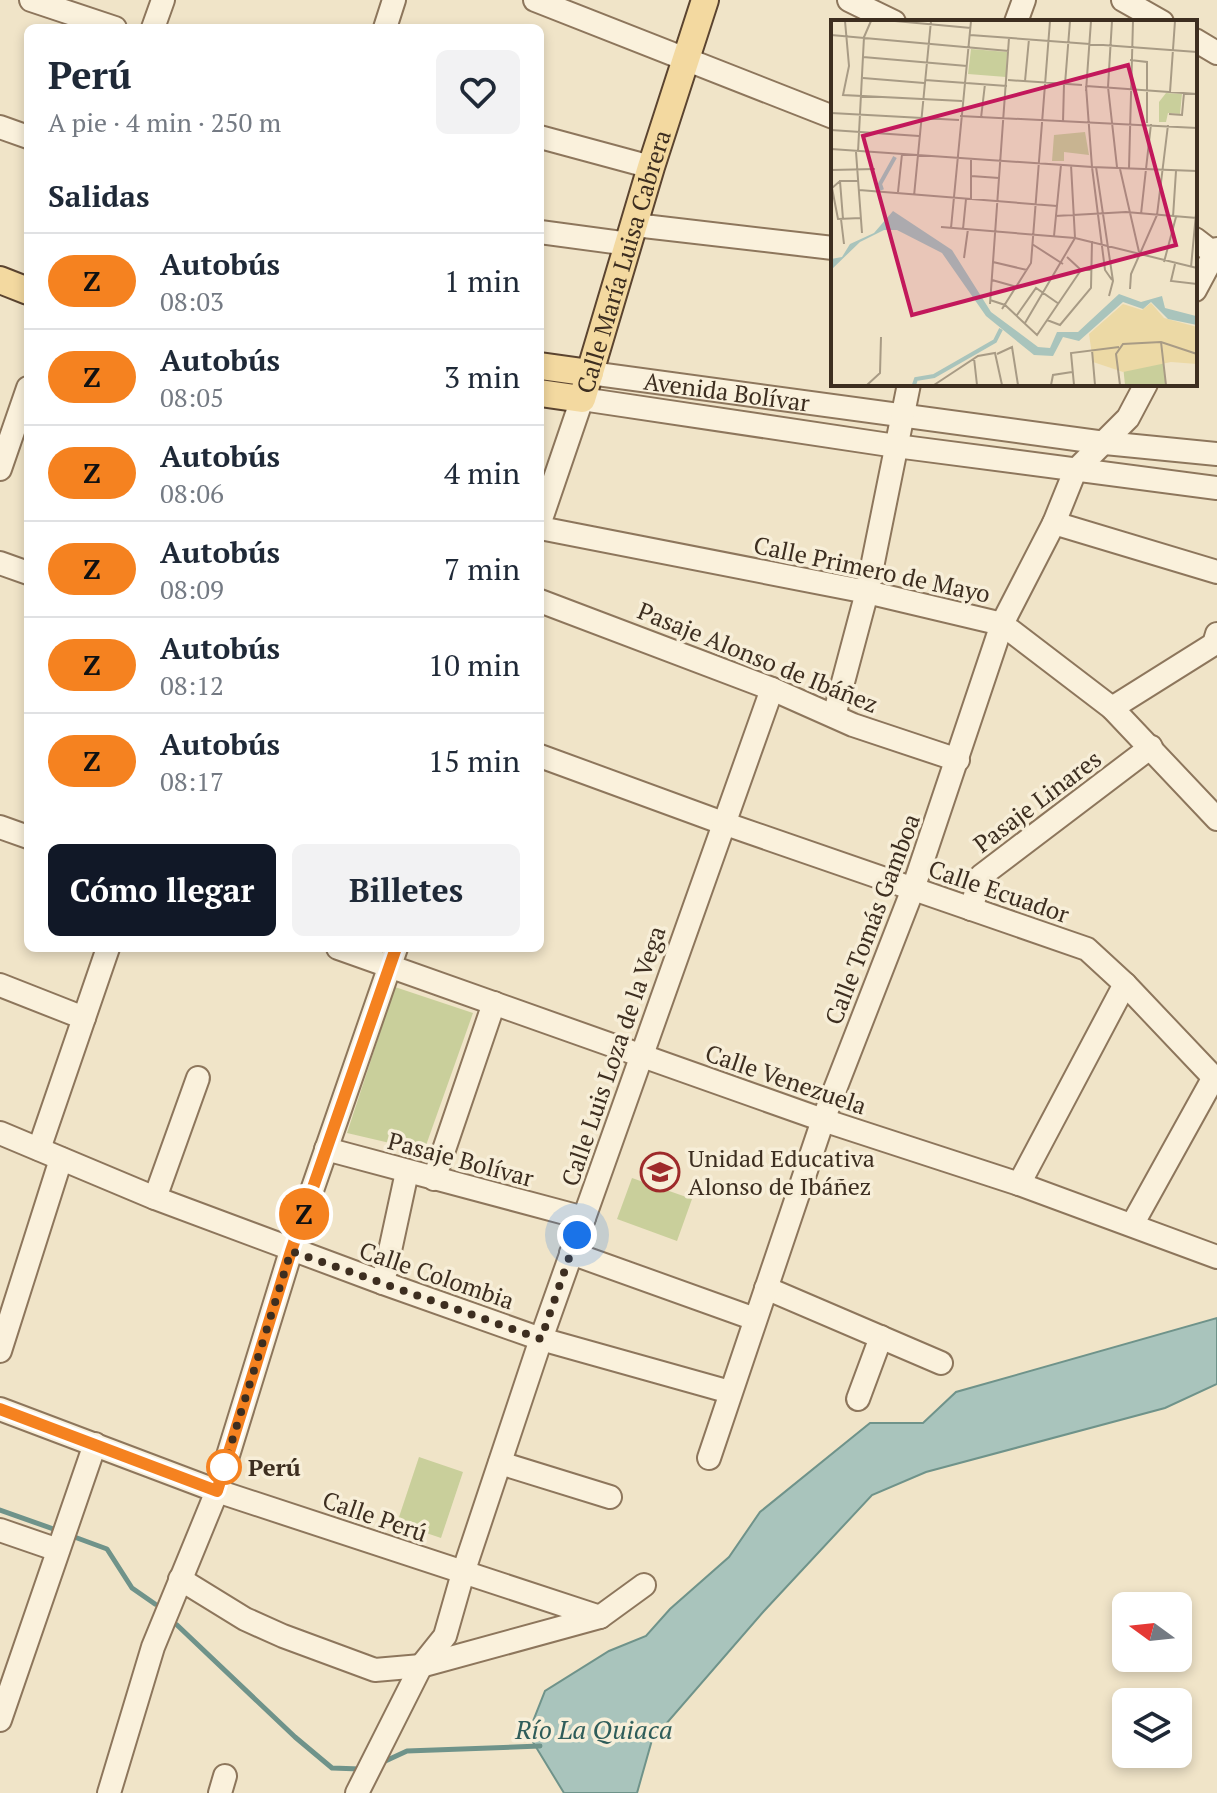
<!DOCTYPE html>
<html lang="es">
<meta charset="utf-8">
<style>
:root{--surface:#fff;--page:#f2f2f3;--text:#1f2937;--muted:#747a83;--line:#e0e1e3;--accent:#111827}
body{margin:0;font-family:"PT Serif",serif;background:var(--page);color:var(--text);height:100vh;display:flex;flex-direction:column;font-size:30px;white-space:nowrap}
*{box-sizing:border-box;margin:0}
p{font-size:26px;color:var(--muted)}
.icon{flex:none;width:44px;height:44px;fill:none;stroke:currentColor;stroke-width:2;stroke-linecap:round;stroke-linejoin:round}
.map{position:relative;flex:1;overflow:hidden}
.panel{position:absolute;left:24px;top:24px;width:520px;height:928px;display:flex;flex-direction:column;background:var(--surface);border-radius:12px;box-shadow:0 4px 12px #0003}
.panel>*{flex:none}
.badge{padding:0 16px;border-radius:26px;font-size:28px;line-height:52px}
.needle{width:52px;rotate:285deg}
.controls{position:absolute;left:1112px;top:1592px;display:grid;gap:16px}
.controls a{display:grid;place-items:center;width:80px;height:80px;border-radius:12px;background:var(--surface);box-shadow:0 4px 12px #0003;font-size:40px}
.you{position:absolute;width:40px;height:40px;margin:-20px;border:6px solid #fff;border-radius:50%;background:#1a73e8;box-shadow:0 0 0 12px #1a73e833}
.map>.badge{position:absolute;translate:-50% -50%;box-shadow:0 0 0 4px #fff}
h2{padding:0 24px;font-size:30px;line-height:72px}
.round{display:grid;place-items:center;flex:none;width:84px;height:84px;border-radius:12px;background:var(--page)}
.overview{display:flex;align-items:center;justify-content:space-between;height:136px;padding:0 24px}
h1{font-size:38px;font-weight:600;line-height:60px}
.action{display:flex;gap:16px;margin-top:auto;padding:16px 24px}
.action a{flex:1;height:92px;border-radius:12px;background:var(--accent);color:#fff;font-size:32px;font-weight:600;line-height:92px;text-align:center}
.action a+a{background:var(--page);color:var(--text)}
ul{padding:0;list-style:none}
li{display:flex;align-items:center;gap:24px;height:96px;padding:0 24px;border-top:2px solid var(--line)}
li div{flex:1}
li b{display:block;font-size:30px}
li em{font-style:normal}
li .badge{min-width:88px;font-weight:700;text-align:center}
.map>svg:first-child{display:block}
.green{fill:#c9cf9b}
.water{fill:#a9c4bc;stroke:#6f938a;stroke-width:2}
.lines{fill:none;stroke-linecap:round;stroke-linejoin:round}
.stream{stroke:#6f938a;stroke-width:5}
.minor-casing{stroke:#8d765c;stroke-width:26}
.major-casing{stroke:#5b4430;stroke-width:30}
.minor{stroke:#faf1dc;stroke-width:22}
.major{stroke:#f3d9a0;stroke-width:26}
.line-casing{stroke:#fff;stroke-width:18}
.line{stroke:#f58220;stroke-width:12}
.walk{stroke:#3d2e20;stroke-width:8;stroke-dasharray:0 14.4}
.stop-dot{fill:#fff;stroke:#f58220;stroke-width:4}
.labels{text-anchor:middle;dominant-baseline:central;stroke-width:7;stroke-linejoin:round;paint-order:stroke}
.street-label{font-size:24px;fill:#3d2e20;stroke:#f7eed8}
.poi-label{font-size:24px;fill:#3d2e20;stroke:#f7eed8;text-anchor:start}
.stop-label{font-size:24px;font-weight:bold;fill:#3d2e20;stroke:#f7eed8;text-anchor:start}
.water-label{font-size:26px;font-style:italic;fill:#2f5d5a;stroke:#f7eed8}
.inset-river{fill:none;stroke:#a9c4bc;stroke-width:4}
.inset-road{fill:none;stroke:#a89b85;stroke-width:2}
.view{fill:#c2185b;fill-opacity:0.15;stroke:#c2185b;stroke-width:4}
.inset-edge{fill:none;stroke:#3d2e20;stroke-width:4}
</style>
<div class="map">
<svg width="1217" height="1793" viewBox="0 0 1217 1793">
<rect width="100%" height="100%" fill="#f0e4c8"/>
<path class="green" d="M395,987L473,1013L424,1151L347,1133Z
M632,1178L692,1199L677,1241L617,1219Z
M419,1457L463,1472L441,1538L397,1523Z"/>
<path class="water" d="M1217,1318V1384L1165,1408L926,1472L872,1495L764,1611L652,1740L637,1793H564L528,1734L545,1691L609,1651L646,1636L670,1609L729,1557L760,1512L870,1423H923L956,1392Z"/>
<g class="lines">
<path class="stream" d="M0,1510L59,1531
M69,1535L107,1549L132,1588L155,1604
M177,1625L295,1737L332,1768L360,1769
M381,1763L407,1751L540,1746"/>
<g class="minor-casing">
<g id="minor">
<path d="M31,0L115,28"/>
<path d="M535,0L833,117"/>
<path d="M849,0L894,22"/>
<path d="M1123,0L1162,22"/>
<path d="M1016,22L1024,0"/>
<path d="M153,28L163,0"/>
<path d="M385,28L394,0"/>
<path d="M1195,40L1217,53"/>
<path d="M0,127L28,137"/>
<path d="M540,137L651,167"/>
<path d="M635,225L833,248"/>
<path d="M540,232L629,244"/>
<path d="M1195,239L1217,256"/>
<path d="M1195,290L1217,249"/>
<path id="s1" d="M590,373L1105,443L1217,454"/>
<path d="M0,469L28,388"/>
<path d="M540,522L582,399L896,446L1217,488"/>
<path d="M1054,523L1217,572"/>
<path d="M540,528L867,592L1002,624L1112,708L1217,819"/>
<path d="M0,563L28,573"/>
<path d="M540,601L772,689L853,725L958,760"/>
<path d="M1112,708L1214,644L1217,634"/>
<path d="M834,716L867,592L909,384"/>
<path d="M540,756L723,823L1087,949L1125,984L1217,1081"/>
<path d="M0,827L28,837"/>
<path d="M971,909L981,876L1151,747"/>
<path d="M338,948L823,1120L1019,1184L1217,1257"/>
<path d="M0,985L84,1018"/>
<path d="M0,1133L155,1198L383,1283L541,1339L730,1392"/>
<path d="M39,1149L108,948"/>
<path d="M326,1149L584,1218"/>
<path d="M434,1179L494,1003"/>
<path d="M1019,1184L1125,984"/>
<path d="M155,1198L198,1078"/>
<path d="M1132,1225L1214,1077"/>
<path d="M571,1253L755,1319"/>
<path d="M383,1283L407,1172"/>
<path d="M766,1288L941,1363"/>
<path d="M0,1351L61,1159"/>
<path d="M858,1399L881,1337"/>
<path d="M0,1409L217,1491L600,1617"/>
<path d="M709,1458L823,1120L913,889L1002,624L1054,523L1075,471L1128,418L1146,384"/>
<path d="M500,1463L610,1497"/>
<path d="M0,1530L58,1550"/>
<path d="M180,1579L245,1619L283,1636L375,1670L421,1666L600,1617L644,1585"/>
<path d="M0,1720L95,1444"/>
<path d="M109,1793L153,1647L217,1491L291,1251L396,948"/>
<path d="M220,1793L225,1776"/>
<path d="M357,1793L421,1666L445,1636L463,1573L541,1339L772,689"/>
</g>
</g>
<g class="major-casing">
<g id="major">
<path d="M0,280L28,291"/>
<path d="M540,366L590,373"/>
<path id="s2" d="M540,393L582,399L651,167L705,0"/>
</g>
</g>
<use href="#minor" class="minor"/>
<use href="#major" class="major"/>
</g>
<g class="lines">
<g class="line-casing">
<path id="line" d="M0,1409L217,1491L291,1251L396,948"/>
</g>
<use href="#line" class="line"/>
<path class="walk" d="M224,1467L291,1251L541,1339L577,1235"/>
</g>
<defs>
<g id="school-ring" transform="scale(2)"><circle r="9.5" fill="#f7eed8" stroke="#9e2a2b" stroke-width="1.5"/><path d="M0-5L7-2L0 1L-7-2ZM-4 1L0 2.5L4 1V4Q0 6-4 4Z" fill="#9e2a2b"/></g>
</defs>
<g fill-rule="evenodd">
<use href="#school-ring" x="660" y="1172"/>
</g>
<circle class="stop-dot" cx="224" cy="1467" r="16"/>
<g class="labels">
<g class="street-label">
<text stroke="none"><textPath href="#s2" startOffset="186">Calle María Luisa Cabrera</textPath></text>
<text stroke="none"><textPath href="#s1" startOffset="138">Avenida Bolívar</textPath></text>
<text transform="translate(872 569) rotate(12)">Calle Primero de Mayo</text>
<text transform="translate(758 657) rotate(22)">Pasaje Alonso de Ibáñez</text>
<text transform="translate(1037 801) rotate(-37)">Pasaje Linares</text>
<text transform="translate(999 891) rotate(19)">Calle Ecuador</text>
<text transform="translate(872 919) rotate(-69)">Calle Tomás Gamboa</text>
<text transform="translate(613 1056) rotate(-71)">Calle Luis Loza de la Vega</text>
<text transform="translate(786 1079) rotate(19)">Calle Venezuela</text>
<text transform="translate(461 1159) rotate(15)">Pasaje Bolívar</text>
<text transform="translate(437 1275) rotate(19)">Calle Colombia</text>
<text transform="translate(375 1516) rotate(19)">Calle Perú</text>
</g>
<g class="poi-label">
<text x="688" y="1158">Unidad Educativa<tspan x="688" dy="28">Alonso de Ibáñez</tspan></text>
</g>
<g class="stop-label">
<text x="248" y="1467">Perú</text>
</g>
<g class="water-label">
<text x="594" y="1729">Río La Quiaca</text>
</g>
</g>
<g transform="translate(831 20)">
<rect width="366" height="366" fill="#f0e4c8"/>
<path d="M140,29L176,32L175,57L137,54ZM335,73L351,74L349,94L337,93L335,102H328V82ZM254,112L258,135L233,132V141H221L223,115ZM330,322L335,365H294L290,326Z" fill="#c9cf9b"/>
<path d="M320,283L333,298L366,307V344L340,342L292,352L262,342L258,314L292,284L311,290Z" fill="#ecd9a5"/>
<path d="M62,191L121,230L160,292L207,327L219,328L226,312H247L288,274L310,282L331,276L334,288L365,296L366,305L337,299L320,282L312,289L292,282L248,321L232,317L222,336L203,335L155,296L111,233L66,210H53L29,222L0,250V239L11,237L19,224L43,213Z" fill="#a9c4bc"/>
<path class="inset-river" d="M51,170L49,164L64,137M83,365L85,359L103,356L164,321L170,309"/>
<path class="inset-road" d="M14,1L18,46L12,75L131,81M64,1L140,8M281,1L277,67L286,147M0,15L178,31M139,15L366,32M32,37L136,46M299,40L316,42V103M32,58L93,63M94,60L176,66M177,60L251,65M194,61L198,19M234,64L239,1M255,66L366,74M255,66L261,147L366,151M255,71L260,1M339,72L344,1M0,93L128,100M338,94L351,95L353,73M129,96L366,108M150,98L154,64M232,102L233,64M0,110L88,116M0,129L261,147L274,250L281,260M25,132L31,213M27,132L33,17L40,1M140,139V179M265,147L282,261L278,276M298,148L302,1M289,149L308,232M0,150L44,149M140,156L168,158M9,161L1,168L7,199L30,198M28,170L226,186M67,172L71,134M83,176L100,1M310,194L320,104M224,196L295,192L366,198M342,197L345,151M10,199L13,224M12,199L9,161H28M110,207L244,218L366,248M120,208L140,1M132,209L135,179M223,216L230,145M201,224L232,244M236,237L250,250H261M133,238L137,209M162,242L196,250M333,242L345,197M344,244L340,261L366,264M360,247L366,183M161,260L186,267M299,269L300,254L326,195L337,105M159,280L174,285L206,315L250,250M159,284L178,18M171,289L200,243L219,1M186,295L205,268L228,284M216,300L229,305L260,268L261,221M194,303L244,218L240,145M330,322L335,365M261,330L264,365M166,334L181,327L187,365M143,338L146,365M36,365L49,353L50,317M103,365L147,336L164,333L171,365M220,365L222,355L241,352M243,365L240,333L288,327M289,365L285,334L292,324L330,322L366,334"/>
<path class="view" d="M297,45L345,225L81,295L32,116Z"/>
<rect width="366" height="366" class="inset-edge"/>
</g>
</svg>
<div class="controls">
<a><svg class="needle" viewBox="-14 -14 28 28"><path d="M0-13l5 13h-10z" fill="#e53935"/><path d="M0 13l5-13h-10z" fill="#747a83"/></svg></a>
<a><svg class="icon" aria-label="layers" viewBox="0 0 24 24"><path d="M12 4l9 5-9 5-9-5zM3 14l9 5 9-5"/></svg></a>
</div>
<div class="you" style="left:577px;top:1235px"></div>
<b class="badge" style="left:304px;top:1214px;background:#f58220;color:#111">Z</b>
<section class="panel">
<div class="overview"><div><h1>Perú</h1><p>A pie · 4 min · 250 m</p></div><a class="round"><svg class="icon" aria-label="heart" viewBox="0 0 24 24"><path d="M12 20l-8-8c-3-5 5-10 8-4 3-6 11-1 8 4z"/></svg></a></div>
<h2>Salidas</h2>
<ul>
<li><span class="badge" style="background:#f58220;color:#111">Z</span><div><b>Autobús</b><p>08:03</p></div><em>1 min</em></li>
<li><span class="badge" style="background:#f58220;color:#111">Z</span><div><b>Autobús</b><p>08:05</p></div><em>3 min</em></li>
<li><span class="badge" style="background:#f58220;color:#111">Z</span><div><b>Autobús</b><p>08:06</p></div><em>4 min</em></li>
<li><span class="badge" style="background:#f58220;color:#111">Z</span><div><b>Autobús</b><p>08:09</p></div><em>7 min</em></li>
<li><span class="badge" style="background:#f58220;color:#111">Z</span><div><b>Autobús</b><p>08:12</p></div><em>10 min</em></li>
<li><span class="badge" style="background:#f58220;color:#111">Z</span><div><b>Autobús</b><p>08:17</p></div><em>15 min</em></li>
</ul>
<div class="action"><a>Cómo llegar</a><a>Billetes</a></div>
</section>
</div>
